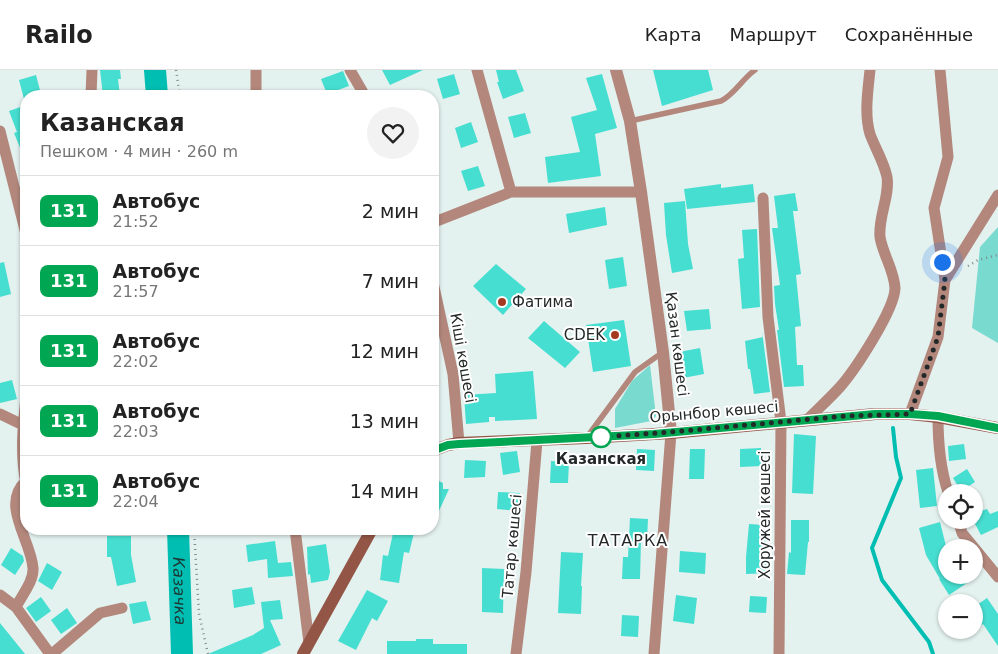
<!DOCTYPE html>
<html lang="ru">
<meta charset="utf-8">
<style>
:root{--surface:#fff;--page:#f2f2f2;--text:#222;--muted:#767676;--line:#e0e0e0}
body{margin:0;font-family:"DejaVu Sans",sans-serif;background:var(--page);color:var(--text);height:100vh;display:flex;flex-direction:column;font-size:19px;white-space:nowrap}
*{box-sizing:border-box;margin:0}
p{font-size:16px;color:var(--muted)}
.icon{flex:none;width:28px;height:28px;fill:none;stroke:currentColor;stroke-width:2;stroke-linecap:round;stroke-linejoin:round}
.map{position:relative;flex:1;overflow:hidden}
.sheet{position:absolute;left:20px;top:20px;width:419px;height:445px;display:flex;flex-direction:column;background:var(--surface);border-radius:20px;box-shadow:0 1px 4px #0004}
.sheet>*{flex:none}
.badge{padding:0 10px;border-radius:8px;font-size:18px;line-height:32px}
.fabs{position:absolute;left:938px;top:414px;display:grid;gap:10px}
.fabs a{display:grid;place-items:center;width:45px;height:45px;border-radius:50%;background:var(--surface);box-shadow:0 1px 4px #0004;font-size:25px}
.you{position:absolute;width:25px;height:25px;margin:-12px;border:4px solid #fff;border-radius:50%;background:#1a73e8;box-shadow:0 0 0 8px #1a73e833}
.map>.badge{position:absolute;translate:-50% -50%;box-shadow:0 0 0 2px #fff}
.round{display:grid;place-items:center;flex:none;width:52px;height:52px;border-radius:26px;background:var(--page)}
.headline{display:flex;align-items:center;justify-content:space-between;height:85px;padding:0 20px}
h1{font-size:24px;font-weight:600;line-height:38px}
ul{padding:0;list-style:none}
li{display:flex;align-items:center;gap:15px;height:70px;padding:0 20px;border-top:1px solid var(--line)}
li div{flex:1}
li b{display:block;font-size:19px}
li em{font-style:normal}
li .badge{min-width:55px;font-weight:700;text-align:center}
header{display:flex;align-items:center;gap:30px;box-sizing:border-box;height:70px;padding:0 25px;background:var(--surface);border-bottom:1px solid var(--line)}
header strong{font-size:24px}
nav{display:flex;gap:28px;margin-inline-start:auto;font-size:18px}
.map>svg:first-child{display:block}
.green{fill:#79dacf}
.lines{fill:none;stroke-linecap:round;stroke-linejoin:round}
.stream{stroke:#00beb1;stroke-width:4}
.river{stroke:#00beb1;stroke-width:22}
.building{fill:#46ded0}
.path{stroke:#808a88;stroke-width:2.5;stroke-dasharray:1 4;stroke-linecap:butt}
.service{stroke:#b3877c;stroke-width:5.5}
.minor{stroke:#b3877c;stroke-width:11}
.tertiary{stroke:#b3877c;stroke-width:12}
.secondary{stroke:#935546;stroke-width:12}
.line-casing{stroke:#fff;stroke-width:11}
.line{stroke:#00a651;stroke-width:8}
.walk{stroke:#232928;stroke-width:5;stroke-dasharray:0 9}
.poi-dot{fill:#a33a20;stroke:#fff;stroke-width:2}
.stop-dot{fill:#fff;stroke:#00a651;stroke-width:2.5}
.labels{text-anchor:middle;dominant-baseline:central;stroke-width:4;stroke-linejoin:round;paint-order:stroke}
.poi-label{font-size:15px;fill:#232928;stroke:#fff;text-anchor:start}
.street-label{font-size:15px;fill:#232928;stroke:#fff}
.stop-label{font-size:15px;font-weight:bold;fill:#232928;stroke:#fff}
.neighbourhood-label{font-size:16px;letter-spacing:1px;fill:#232928;stroke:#fff}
.water-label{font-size:16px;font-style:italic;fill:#1d3633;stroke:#fff}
</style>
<header>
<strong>Railo</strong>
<nav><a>Карта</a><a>Маршрут</a><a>Сохранённые</a></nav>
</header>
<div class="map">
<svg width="998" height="584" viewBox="0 0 998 584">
<rect width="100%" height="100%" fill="#e3f1ef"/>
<path class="green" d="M998,157V273L972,258L980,177Z
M650,295L656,346L651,351L615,358V339L632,311Z"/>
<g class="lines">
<path class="stream" d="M893,358L896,387L901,408L872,478L882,510L929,572L933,584"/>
<g class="river">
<path d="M155,0L157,26"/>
<path id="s1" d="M178,459L182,584"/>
</g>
</g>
<path class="building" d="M100,0H120L121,9H118L120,26H103Z
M382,0H423L390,15Z
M496,0H516L524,21L503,29L497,12H499Z
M653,0H708L713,20L662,36Z
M343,1L349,16L327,24L321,9Z
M454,4L460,24L443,29L437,9Z
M602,4L617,58L595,64L601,106L548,113L545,87L580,82L571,47L597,40L586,8Z
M36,5L41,24L26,26V28L24,29L19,10Z
M26,35V92L14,63L17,62L9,41Z
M525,43L531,63L514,68L508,47Z
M471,52L478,72L461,78L455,58Z
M478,96L485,116L468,121L461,101Z
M721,114V118L753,114L755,132L687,139L684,119Z
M795,123L798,141H793L801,204L796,205L801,256L795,257L797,295H803L804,316L784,317L777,260H779L775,234L774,216L780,215L772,158H778L774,126Z
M685,131L688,174L693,199L672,203L666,165L664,133Z
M605,137L607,155L569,163L566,144Z
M757,159L760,237L742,239L738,189L744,188L742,160Z
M623,187L627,216L609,219L605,190Z
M4,192L11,224L0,227V193Z
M496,194L526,219L503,245L473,216Z
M709,239L711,259L687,261L684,241Z
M624,250L631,296L593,302L586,255Z
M544,251L580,282L565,298L528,268Z
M762,261L770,322L754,324L750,299H748L745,271L763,267Z
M700,278L704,304L683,308L679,282Z
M533,301L537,349L495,351V347H489V352L466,354L464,325L496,323L495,304Z
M12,310L17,329L0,333V313Z
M794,364L816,366L813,424L792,423Z
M964,374L966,389L949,391L948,376Z
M761,378L762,396L740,397V379Z
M637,379L655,380L654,401L636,400Z
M690,379H705L704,409H689Z
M517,381L520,402L503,405L500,383Z
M465,390L486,391L485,407L464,408Z
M551,391L569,392L568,413H550Z
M933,398L937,436L920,438L916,400Z
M967,399L975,412L961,421L953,408Z
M432,408L443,413V419H449L432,456Z
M498,422L520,423L518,441L497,439Z
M987,439L990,444L998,441V457L981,465L974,452V443Z
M630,448L648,449L647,471L641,470L640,509H622L623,487H628Z
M791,450H809V472H808L805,505L787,504L789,482L791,483Z
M940,452L946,476V505H962L967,513L949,525L939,509H940L926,485L919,458Z
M749,454L766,455L765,486H767L768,503L746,504V487Z
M394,459H415L409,483L404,482L399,513L380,510L383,485L388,486Z
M107,466H131V485L136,512L117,516L111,487H107Z
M275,471L278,493L291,492L293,506L268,508L267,489L248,492L246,475Z
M326,474L330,502L328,510L311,513L310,504L308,505L307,477Z
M11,478L23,486L24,491L15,505L1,495Z
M680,481L706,483L705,504L679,502Z
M561,482L583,483L581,516H582L581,544L558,543Z
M47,493L62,502L52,520L38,511Z
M482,498L504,499L503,543L482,542Z
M252,517L255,534L234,538L232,520Z
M367,520L388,531L377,551L372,548L356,580L338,571Z
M676,525L697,528L694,554L673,551Z
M750,526L767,527L766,543L749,542Z
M41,527L51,541L36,552L26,538Z
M987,528L998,544V576L983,554L980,556L974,547V537Z
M280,530L283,549L270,550L281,575L261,584H208L253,565L264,558L261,532Z
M146,531L151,550L133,554L129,534Z
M67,538L77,553L61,564L51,550Z
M622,545L639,546L638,567L621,566Z
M0,553L25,584H0Z
M416,569H433V574H467V584H387V571H416Z"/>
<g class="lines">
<path class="path" d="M176,0L180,26
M968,196L978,190L998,185
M194,459L199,544L208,584"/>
<path class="service" d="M630,51L721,31C735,24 742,9 755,0
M587,367L635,302L663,282"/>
<path class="minor" d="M256,0V26
M350,0L365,26
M477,0L511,122
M91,26L92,0
M0,61L26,164
M763,128L768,247L781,352L779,584
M432,153L511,122H641
M432,208L453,304L459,373
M945,210L998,125
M26,327C23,355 20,385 26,413
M0,344L23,355
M910,344L938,267L945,210L934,138L948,87L940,0
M938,347C938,372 940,398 948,422
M808,349C819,338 830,328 840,317C855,300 895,239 895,218C894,200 883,185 880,167C878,147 890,126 887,107C884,92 875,78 870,64C864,44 868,20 870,0
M958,450L962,463L998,507
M295,459L309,573
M0,525L16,537L50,584
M16,537C22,525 34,511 33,498C31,470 0,434 26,411
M52,584L100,543L122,538
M516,584L526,502L537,371
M654,584L671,363"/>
<path class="tertiary" d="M616,0L630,51L641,122L663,282L671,363"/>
<path class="secondary" d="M432,381L448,375L459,373L586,368L671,363L875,344H910L938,347L998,358
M303,584L372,459"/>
</g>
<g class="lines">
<g class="line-casing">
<path id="line" d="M432,381L448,375L459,374L654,364L875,344H910L938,346L998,358"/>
</g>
<use href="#line" class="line"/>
<path class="walk" d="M601,367L671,362L846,346L910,344L938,267L945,210L942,192"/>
</g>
<g class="poi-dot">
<circle cx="502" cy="232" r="5"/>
<circle cx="615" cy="265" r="5"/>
</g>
<circle class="stop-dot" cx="601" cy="367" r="10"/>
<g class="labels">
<g class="poi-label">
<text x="512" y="232">Фатима</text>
<text x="605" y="265" text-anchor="end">CDEK</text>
</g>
<g class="street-label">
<text transform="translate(677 274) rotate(83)">Қазан көшесі</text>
<text transform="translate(463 288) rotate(80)">Кіші көшесі</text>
<text transform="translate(714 342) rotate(-5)">Орынбор көшесі</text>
<text transform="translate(765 445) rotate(-90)">Хоружей көшесі</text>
<text transform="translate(512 476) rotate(-85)">Татар көшесі</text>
</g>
<g class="stop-label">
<text x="601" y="389">Казанская</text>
</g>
<g class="neighbourhood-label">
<text x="628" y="470">ТАТАРКА</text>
</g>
<g class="water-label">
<text stroke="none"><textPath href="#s1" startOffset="62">Казачка</textPath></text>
</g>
</g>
</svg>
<div class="fabs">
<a><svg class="icon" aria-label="locate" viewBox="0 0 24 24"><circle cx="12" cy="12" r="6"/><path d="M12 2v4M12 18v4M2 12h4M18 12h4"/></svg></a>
<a>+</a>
<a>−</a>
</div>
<div class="you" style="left:942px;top:192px"></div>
<section class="sheet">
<div class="headline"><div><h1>Казанская</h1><p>Пешком · 4 мин · 260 m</p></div><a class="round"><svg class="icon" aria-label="heart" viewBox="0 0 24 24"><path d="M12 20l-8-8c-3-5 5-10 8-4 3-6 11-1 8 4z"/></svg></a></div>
<ul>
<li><span class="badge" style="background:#00a651;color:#fff">131</span><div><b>Автобус</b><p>21:52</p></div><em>2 мин</em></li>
<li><span class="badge" style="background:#00a651;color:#fff">131</span><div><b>Автобус</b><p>21:57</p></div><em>7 мин</em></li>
<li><span class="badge" style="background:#00a651;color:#fff">131</span><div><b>Автобус</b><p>22:02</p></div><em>12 мин</em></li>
<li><span class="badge" style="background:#00a651;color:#fff">131</span><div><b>Автобус</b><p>22:03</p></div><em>13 мин</em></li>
<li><span class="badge" style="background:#00a651;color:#fff">131</span><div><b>Автобус</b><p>22:04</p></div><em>14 мин</em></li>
</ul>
</section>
</div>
